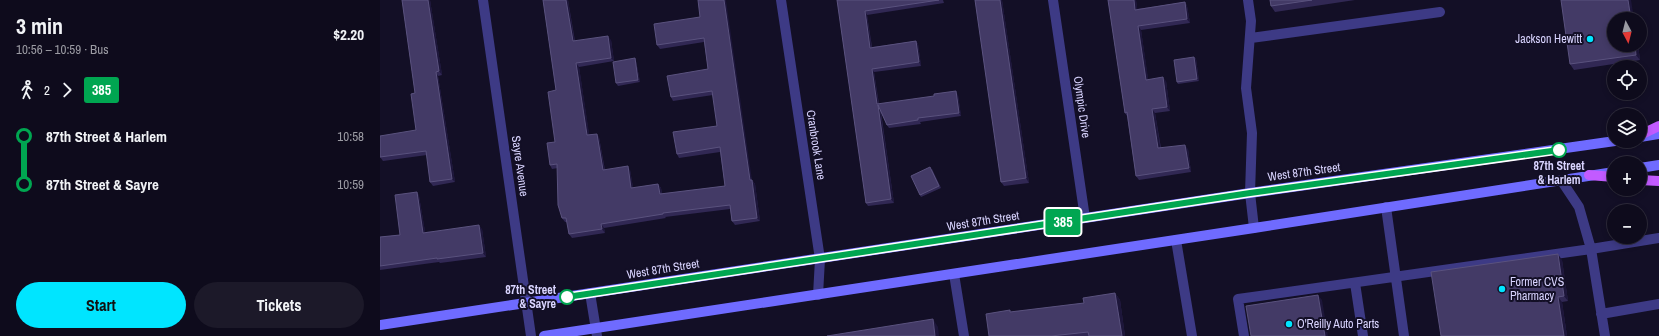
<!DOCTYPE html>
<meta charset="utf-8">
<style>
:root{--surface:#0e0b1c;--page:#1c1929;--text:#f1f3f6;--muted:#9b9ba3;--line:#2e2b3b;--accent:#00e5ff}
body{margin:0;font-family:"Archivo Narrow",sans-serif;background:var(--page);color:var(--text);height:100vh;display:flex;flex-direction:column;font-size:15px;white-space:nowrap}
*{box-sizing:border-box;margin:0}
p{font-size:13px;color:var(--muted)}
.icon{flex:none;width:22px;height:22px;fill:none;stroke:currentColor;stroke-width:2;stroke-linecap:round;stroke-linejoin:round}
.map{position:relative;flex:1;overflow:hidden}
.details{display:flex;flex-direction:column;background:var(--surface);width:380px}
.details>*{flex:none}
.badge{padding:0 8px;border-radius:3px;font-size:14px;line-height:26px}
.needle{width:26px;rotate:173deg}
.fabs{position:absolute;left:1227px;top:12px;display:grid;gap:8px}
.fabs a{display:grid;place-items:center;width:40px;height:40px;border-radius:50%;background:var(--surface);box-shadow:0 2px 6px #0003,0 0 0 1px var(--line);font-size:20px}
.map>.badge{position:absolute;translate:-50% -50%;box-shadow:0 0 0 2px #fff}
.legs{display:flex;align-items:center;gap:6px;height:44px;padding:0 16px;font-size:13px}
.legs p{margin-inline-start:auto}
.headline{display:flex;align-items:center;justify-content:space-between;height:68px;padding:0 16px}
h1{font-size:22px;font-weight:800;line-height:30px}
.cta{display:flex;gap:8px;margin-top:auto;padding:8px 16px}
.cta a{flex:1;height:46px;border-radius:24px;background:var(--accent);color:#111;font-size:16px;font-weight:800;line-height:46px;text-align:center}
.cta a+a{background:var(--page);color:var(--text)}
ul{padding:0 16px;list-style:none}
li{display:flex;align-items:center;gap:14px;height:48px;font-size:15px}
li i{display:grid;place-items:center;width:6px;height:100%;margin:0 5px;background:currentColor}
li i::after{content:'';width:10px;height:10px;margin:-5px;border:3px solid;border-radius:50%;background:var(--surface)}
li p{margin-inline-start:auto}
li:first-child i{background:linear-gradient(#0000 50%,currentColor 0)}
li:last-child i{background:linear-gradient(currentColor 50%,#0000 0)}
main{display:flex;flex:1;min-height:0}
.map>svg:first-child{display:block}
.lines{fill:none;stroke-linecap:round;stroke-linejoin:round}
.lane{stroke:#3d3a85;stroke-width:10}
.street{stroke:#3d3a85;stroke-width:10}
.secondary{stroke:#6f6bff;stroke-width:10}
.primary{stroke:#c25bff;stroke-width:10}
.wall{fill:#312854}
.shaded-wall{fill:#1d163a}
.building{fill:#433a66;stroke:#5a527e}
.line-1-casing{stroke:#fff;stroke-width:9}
.line-1{stroke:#00a651;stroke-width:6}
.poi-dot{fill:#00e5ff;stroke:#130f26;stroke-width:1.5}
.stop-1-dot{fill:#fff;stroke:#00a651;stroke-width:2}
.labels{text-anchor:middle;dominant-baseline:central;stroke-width:4;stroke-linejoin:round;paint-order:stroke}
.poi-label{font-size:12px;fill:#d9d4ff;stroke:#130f26;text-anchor:start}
.street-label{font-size:12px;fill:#d9d4ff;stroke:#130f26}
.stop-label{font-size:12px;font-weight:bold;fill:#d9d4ff;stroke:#130f26}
</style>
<main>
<section class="details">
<div class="headline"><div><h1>3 min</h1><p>10:56 – 10:59 · Bus</p></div><b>$2.20</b></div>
<div class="legs"><svg class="icon" aria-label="walk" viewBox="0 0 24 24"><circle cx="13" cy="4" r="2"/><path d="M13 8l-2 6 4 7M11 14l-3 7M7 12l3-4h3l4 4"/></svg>2<svg class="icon" aria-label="forward" viewBox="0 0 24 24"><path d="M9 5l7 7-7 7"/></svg><b class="badge" style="background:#00a651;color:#fff">385</b></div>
<ul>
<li><i style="color:#00a651"></i><b>87th Street &amp; Harlem</b><p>10:58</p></li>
<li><i style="color:#00a651"></i><b>87th Street &amp; Sayre</b><p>10:59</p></li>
</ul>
<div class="cta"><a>Start</a><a>Tickets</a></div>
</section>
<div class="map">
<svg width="1279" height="336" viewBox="0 0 1279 336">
<rect width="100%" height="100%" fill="#130f26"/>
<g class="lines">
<path class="lane" d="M868,0L871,21L866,88L872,133L870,193L874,228
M871,38L1060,12
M1006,207L1024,336
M574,274L584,336
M975,283L983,336
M1221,314L1279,304
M864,336L858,299L1211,249L1199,207L1181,180
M1225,336L1211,249L1279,238"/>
<path class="street" d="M103,0L151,336
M401,0L440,259L438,295
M673,0L705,218
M796,240L812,336
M210,293L217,336"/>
<path class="secondary" d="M1260,137L1279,134
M1260,168L1279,165
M0,325L870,193L1235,141
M164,336L874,228L1234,172"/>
<path class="primary" d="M1260,135L1279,126
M1209,175L1234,177
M1260,180L1279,181"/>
</g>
<path class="wall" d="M22,0H50L62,75L58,76L75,182L53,186L50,182L47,155L3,161L0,157L36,130L35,93Z
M163,0H188L195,41L231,40L234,61L199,67L209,135L219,137L225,170H250L253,188L278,184L281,188L282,194L345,186L340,152L299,158L297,154L337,126L333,95L293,101L291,97L328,69L324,42L280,49L277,45L320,17L372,180L375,184L380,221L355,225L352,221L350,209L285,217L286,218L224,228L225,233L192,238L189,234L187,222H185L182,218L178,168L172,169L170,165L175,142L176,90Z
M457,0H563L564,3L487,15L492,47L536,41L538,44L541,66L494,72L499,104L578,95L581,116L540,122L541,124L509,128L507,125L501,112L514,203L488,206L486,203Z
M595,0H622L649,183L624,186L621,182Z
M728,0H756L757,9L805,2L807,6L810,23L761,30L768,80L786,81L790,111L775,113L781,148L808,149L811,172L759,180L756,176L747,116L745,113Z
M890,0H975L895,12L891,6Z
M1234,45H1258L1260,60L1194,70L1190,64Z
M814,57L816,59L819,81L798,84L797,82Z
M255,58L256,61L260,82L238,86L236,83Z
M552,169L561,188L541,197L540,195Z
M37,192L39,196L45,232L102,229L106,257L60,263L59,262L0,270V237L20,235Z
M1182,260L1188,301L1182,302L1187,336H1061Z
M735,293L740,300L745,336H609L631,312L704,303Z"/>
<path class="shaded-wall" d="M48,0H50L62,75L59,71Z
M186,0H188L195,45L193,41Z
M344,0H346L372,180L375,184L380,221L377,218L370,180Z
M620,0H622L649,183L646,178Z
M754,0H756L758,13L755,10Z
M1248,0H1251L1254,19H1251Z
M805,2L807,6L810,23L807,19Z
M485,11L487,15L492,51L490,48Z
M758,26L761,30L769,84L766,80Z
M228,36L231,40L234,61L231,58Z
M536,41L538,44L541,66L539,62Z
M1255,45H1258L1260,60L1256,55Z
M814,57L816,59L819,81L817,79Z
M255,58L256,61L260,82L258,80Z
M196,63L199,67L210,139L207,135Z
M492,69L494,72L499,107L500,109L514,203L511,199Z
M56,72L58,76L75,182L72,179Z
M783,77L786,81L790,111L787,107Z
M576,91L578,95L581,116L579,113Z
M772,109L775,113L781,152L778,148Z
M217,134L219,137L225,174L223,170Z
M805,145L808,149L811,172L809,168Z
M248,166L250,170L254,192L251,188Z
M278,184L281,188L282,198L280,194Z
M37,192L39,196L46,237L43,233Z
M221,224L224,228L225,233L222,229Z
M99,225L102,229L106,257L103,253Z
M1178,254L1182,260L1188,301L1184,296Z
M735,293L740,300L745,336H742Z
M938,295L942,300L948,336H945Z
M1178,297L1182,302L1187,336H1184Z
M553,319L558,327L559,336H555Z"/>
<path class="building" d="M22,0H48L59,71L56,72L72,179L50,182L46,151L0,157V136L36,130L31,94L35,93Z
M163,0H186L193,41L228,36L231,58L196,63L207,135L217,134L223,170L248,166L251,188L278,184L280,194L345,186L340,147L297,154L293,132L337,126L332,91L291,97L287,76L328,69L324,38L277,45L274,24L320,17L318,0H344L370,180H372L377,218L352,221L350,205L283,213V214L221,224L222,229L189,234L186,218H182L178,205L177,164L170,165L167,143L175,142L168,92L176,90Z
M457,0H559L485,11L490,48L536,41L539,62L492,69L497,104L554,96V94L576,91L579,113L538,118V120L507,125L498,105L511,199L486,203Z
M595,0H620L646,178L621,182Z
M728,0H754L755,10L805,2L807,19L758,26L766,80L783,77L787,107L772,109L778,148L805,145L809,168L756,176L747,112L745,113Z
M890,0H932L891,6Z
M1181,0H1248L1251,19H1234V45H1255L1256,55L1190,64Z
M814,57L817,79L797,82L794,60Z
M255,58L258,80L236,83L233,62Z
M550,167L559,186L540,195L531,176Z
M37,192L43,233L99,225L103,253L57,259V258L0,266V237L20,235L15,195Z
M1178,254L1184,296L1178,297L1184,336H1061L1051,272Z
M735,293L742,336H709L708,332L671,336H609L606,314L630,310V312L704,303L703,298Z
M938,295L945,336H871L866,306Z
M553,319L555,336H447Z"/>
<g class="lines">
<g class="line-1-casing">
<path id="line-1" d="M187,297L870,193L1179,150"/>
</g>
<use href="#line-1" class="line-1"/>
</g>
<g class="poi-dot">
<circle cx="1210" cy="39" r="4"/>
<circle cx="1122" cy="289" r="4"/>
<circle cx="909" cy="324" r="4"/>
</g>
<g class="stop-1-dot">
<circle cx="1179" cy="150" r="7"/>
<circle cx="187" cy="297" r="7"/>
</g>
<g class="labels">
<g class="poi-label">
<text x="1202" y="39" text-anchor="end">Jackson Hewitt</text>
<text x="1130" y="282">Former CVS<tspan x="1130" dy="14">Pharmacy</tspan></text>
<text x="917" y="324">O'Reilly Auto Parts</text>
</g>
<g class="street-label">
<text transform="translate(702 107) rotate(82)">Olympic Drive</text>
<text transform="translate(436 145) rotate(81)">Cranbrook Lane</text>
<text transform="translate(140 166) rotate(82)">Sayre Avenue</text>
<text transform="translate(924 172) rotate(-8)">West 87th Street</text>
<text transform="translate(603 221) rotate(-9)">West 87th Street</text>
<text transform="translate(283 269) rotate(-9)">West 87th Street</text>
</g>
<g class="stop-label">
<text x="1179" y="166">87th Street<tspan x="1179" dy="14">&amp; Harlem</tspan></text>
<text x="176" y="290" text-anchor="end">87th Street<tspan x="176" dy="14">&amp; Sayre</tspan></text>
</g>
</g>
</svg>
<div class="fabs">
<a><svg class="needle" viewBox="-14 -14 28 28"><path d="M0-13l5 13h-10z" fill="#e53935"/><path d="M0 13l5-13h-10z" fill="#9b9ba3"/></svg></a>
<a><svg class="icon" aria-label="locate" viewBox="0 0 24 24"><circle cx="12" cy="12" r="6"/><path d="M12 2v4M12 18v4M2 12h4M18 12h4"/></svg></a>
<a><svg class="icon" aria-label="layers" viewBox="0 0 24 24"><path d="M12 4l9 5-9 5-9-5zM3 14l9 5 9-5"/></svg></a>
<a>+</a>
<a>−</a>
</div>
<b class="badge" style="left:683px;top:222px;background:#00a651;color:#fff">385</b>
</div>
</main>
